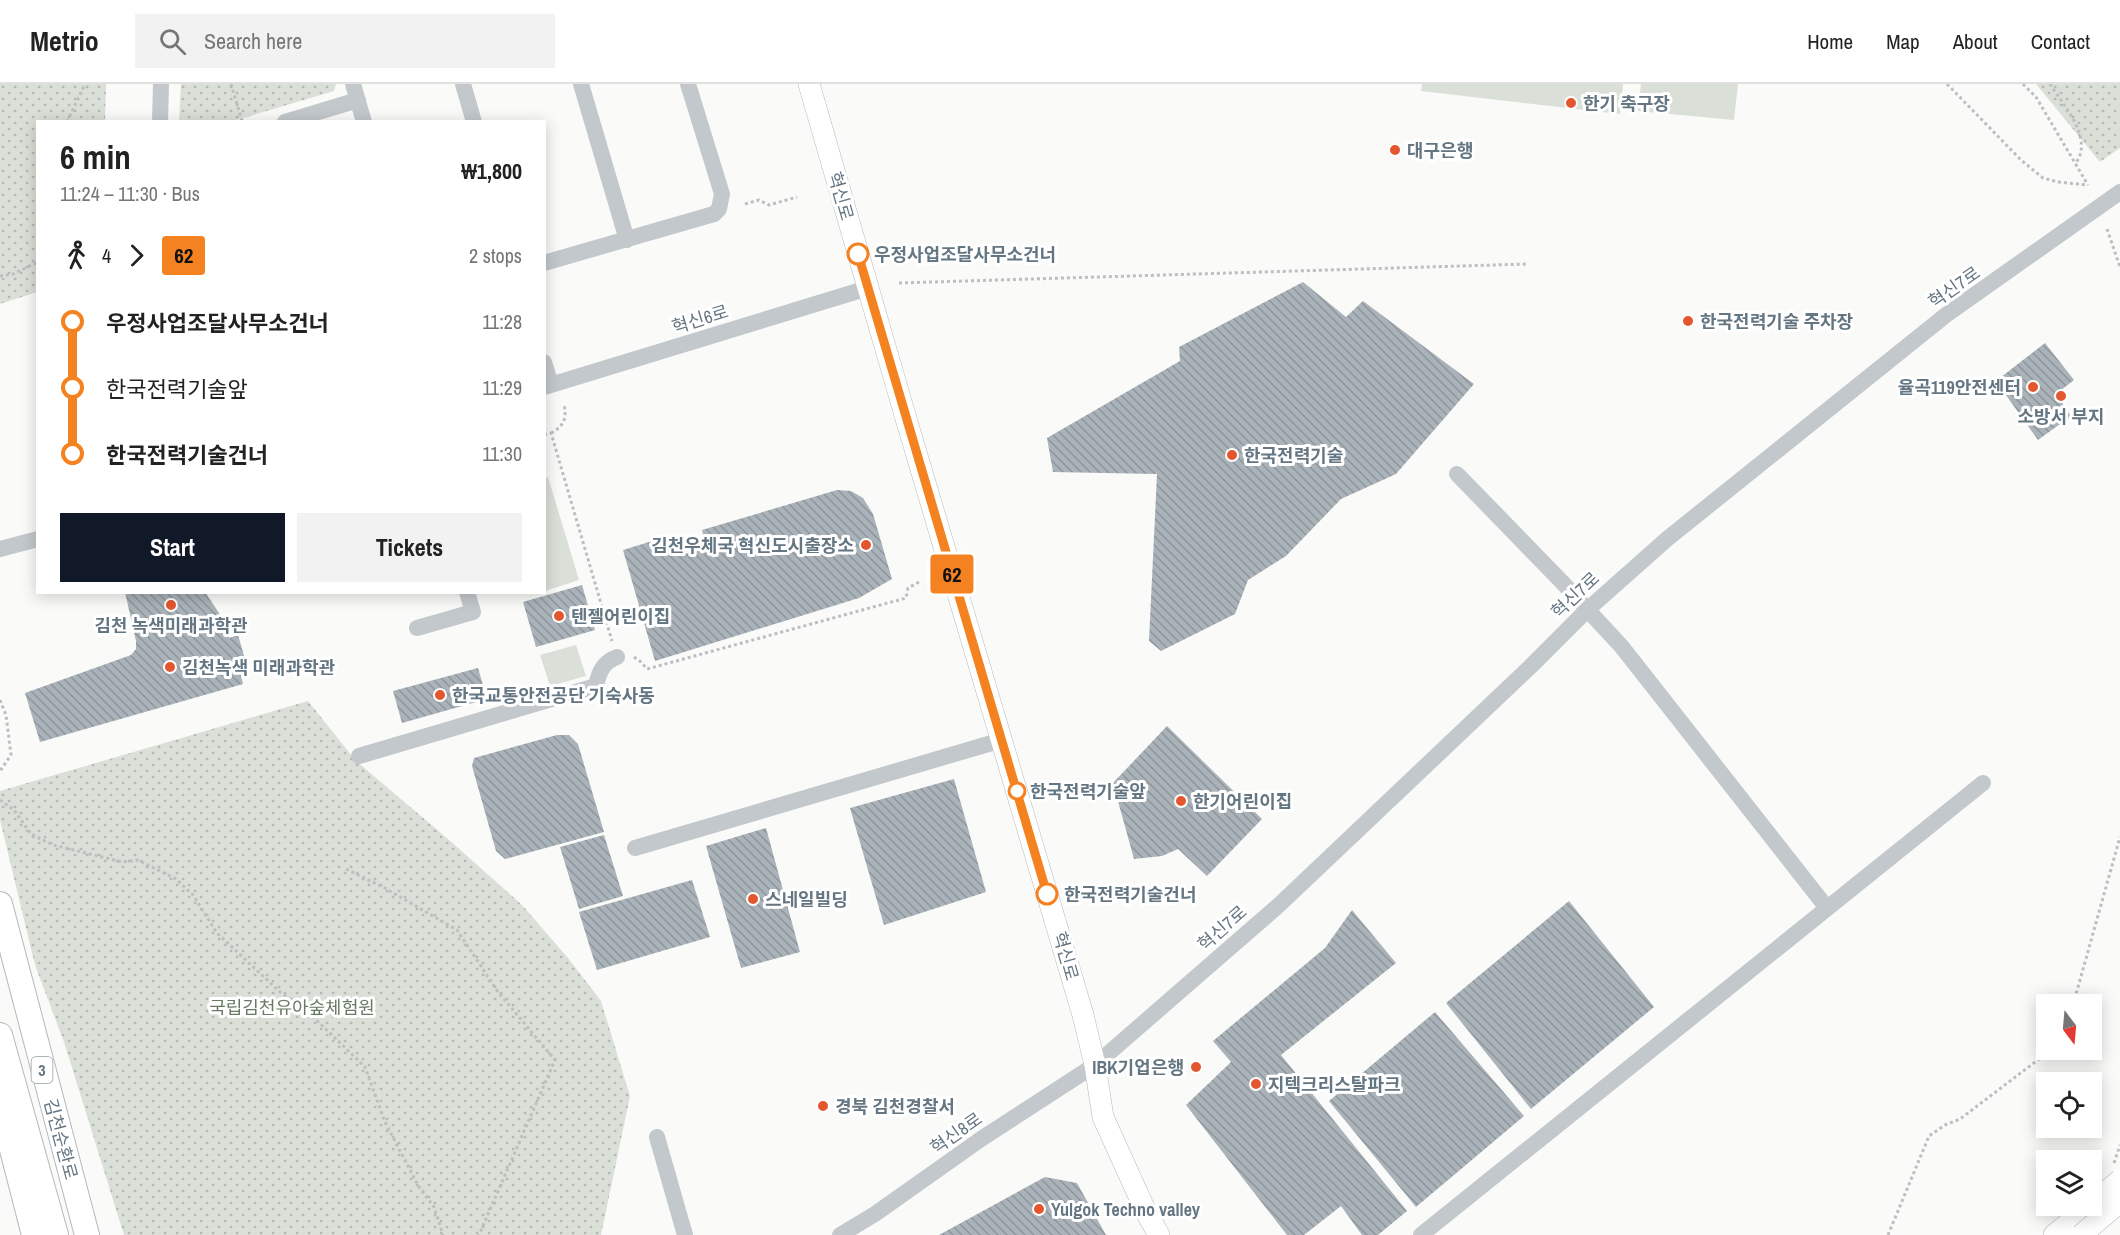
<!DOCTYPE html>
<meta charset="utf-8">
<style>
:root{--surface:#fff;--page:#f2f2f2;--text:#222;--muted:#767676;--line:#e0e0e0;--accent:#111827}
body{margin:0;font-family:"Archivo Narrow","Noto Sans KR",sans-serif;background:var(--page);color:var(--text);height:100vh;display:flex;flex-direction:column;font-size:22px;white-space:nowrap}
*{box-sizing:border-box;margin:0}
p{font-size:20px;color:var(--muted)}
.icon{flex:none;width:33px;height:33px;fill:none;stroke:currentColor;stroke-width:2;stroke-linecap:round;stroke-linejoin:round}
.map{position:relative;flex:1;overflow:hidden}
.drawer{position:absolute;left:36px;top:36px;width:510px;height:474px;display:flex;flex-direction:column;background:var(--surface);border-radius:0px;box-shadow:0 3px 15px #0003}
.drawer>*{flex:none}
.badge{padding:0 12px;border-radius:4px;font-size:21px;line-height:39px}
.needle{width:39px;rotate:164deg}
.controls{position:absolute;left:2036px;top:910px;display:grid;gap:12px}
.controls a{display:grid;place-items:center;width:66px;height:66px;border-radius:0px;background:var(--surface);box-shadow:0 3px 15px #0003;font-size:30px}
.map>.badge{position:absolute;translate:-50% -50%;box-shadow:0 0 0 3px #fff}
.legs{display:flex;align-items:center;gap:9px;height:66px;padding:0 24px;font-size:20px}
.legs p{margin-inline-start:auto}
.head{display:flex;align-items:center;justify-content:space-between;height:102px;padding:0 24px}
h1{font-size:33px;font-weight:800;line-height:45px}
.action{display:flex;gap:12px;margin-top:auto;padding:12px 24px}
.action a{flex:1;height:69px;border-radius:0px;background:var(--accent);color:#fff;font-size:24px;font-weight:800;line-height:69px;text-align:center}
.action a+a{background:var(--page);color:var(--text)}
ul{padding:0 24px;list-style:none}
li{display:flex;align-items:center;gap:21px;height:66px;font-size:22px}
li i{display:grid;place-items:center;width:9px;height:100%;margin:0 8px;background:currentColor}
li i::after{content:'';width:15px;height:15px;margin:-8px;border:4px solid;border-radius:50%;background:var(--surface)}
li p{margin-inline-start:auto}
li:first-child i{background:linear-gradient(#0000 50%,currentColor 0)}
li:last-child i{background:linear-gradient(currentColor 50%,#0000 0)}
header{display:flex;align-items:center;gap:36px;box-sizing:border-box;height:84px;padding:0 30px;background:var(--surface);border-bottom:2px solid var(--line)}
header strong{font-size:28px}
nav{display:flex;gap:33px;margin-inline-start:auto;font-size:21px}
.search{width:420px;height:54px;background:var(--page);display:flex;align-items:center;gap:15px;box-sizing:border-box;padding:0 21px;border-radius:0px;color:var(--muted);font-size:22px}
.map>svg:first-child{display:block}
.park{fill:url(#park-dots)}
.pitch{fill:#dadfd7}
.building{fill:url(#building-back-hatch)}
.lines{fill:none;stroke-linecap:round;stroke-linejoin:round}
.major-casing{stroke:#b5babe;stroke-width:22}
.highway-casing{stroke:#b4b9bd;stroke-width:26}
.path{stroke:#bbbfc2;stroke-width:3;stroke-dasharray:3 3;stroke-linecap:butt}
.minor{stroke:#c3c8cc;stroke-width:16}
.major{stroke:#fff;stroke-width:21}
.highway{stroke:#fff;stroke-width:24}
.major-bridge-casing{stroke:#b5babe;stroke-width:22;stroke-linecap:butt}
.major-bridge{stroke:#fff;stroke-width:21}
.line-1-casing{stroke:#fff;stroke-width:14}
.line-1{stroke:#f58220;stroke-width:9}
.poi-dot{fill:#e4572e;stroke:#fff;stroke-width:2}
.stop-1-dot{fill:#fff;stroke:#f58220;stroke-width:3}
.labels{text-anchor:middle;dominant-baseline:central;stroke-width:6;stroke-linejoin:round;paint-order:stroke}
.shield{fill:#fff;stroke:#939fa8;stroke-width:1.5}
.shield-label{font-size:16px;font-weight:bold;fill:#657683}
.poi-label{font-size:18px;font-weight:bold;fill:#657683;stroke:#fff;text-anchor:start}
.street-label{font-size:18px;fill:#657683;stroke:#fff}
.stop-label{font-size:18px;font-weight:bold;fill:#657683;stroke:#fff;text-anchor:start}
.park-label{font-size:18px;fill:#687a64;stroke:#fff}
</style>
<header>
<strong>Metrio</strong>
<div class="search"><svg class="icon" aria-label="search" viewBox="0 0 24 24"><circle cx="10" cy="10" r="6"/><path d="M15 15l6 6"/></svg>Search here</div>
<nav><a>Home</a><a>Map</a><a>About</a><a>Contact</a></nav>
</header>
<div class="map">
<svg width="2120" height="1151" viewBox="0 0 2120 1151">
<defs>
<pattern id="park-dots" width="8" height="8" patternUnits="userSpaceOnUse" patternTransform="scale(1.5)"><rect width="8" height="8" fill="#dadfd7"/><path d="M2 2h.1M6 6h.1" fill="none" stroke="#b4b9b4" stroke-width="1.8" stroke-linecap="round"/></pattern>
<pattern id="building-back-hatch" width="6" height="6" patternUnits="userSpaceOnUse" patternTransform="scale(1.5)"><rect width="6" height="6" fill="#aab3b9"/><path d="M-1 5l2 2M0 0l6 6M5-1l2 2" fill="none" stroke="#8e969c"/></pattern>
</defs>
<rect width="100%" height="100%" fill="#fafaf8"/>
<path class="park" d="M0,0H106L105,37L38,38L37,208L0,220Z
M181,0H336L334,7L233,37H179Z
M2036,0H2120V64L2100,78Z
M308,617L356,677L448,755L522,821L568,874L601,917L630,1012L601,1151H124L64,958L35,881L0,736V707Z"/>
<path class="pitch" d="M1422,0H1623L1620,30L1421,7Z
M1641,0H1738L1734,36L1638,27Z
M548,393L579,496L545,507L544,395Z
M576,561L586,592L550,602L540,571Z"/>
<path class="building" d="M1303,198L1346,233L1363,217L1474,300L1396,390L1341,415L1286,472L1248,496L1235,530L1161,567L1149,557L1157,390L1053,388L1047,354L1180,277L1179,263Z
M2045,259L2074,296L2056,310L2071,332L2038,356L1996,297Z
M837,406L851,407L863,414L873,430L892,495L859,514L655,577L623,466L675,450L681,471L706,464L702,446Z
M582,501L595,546L536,563L523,518Z
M125,508H205L225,538L229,554L238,551L247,582L239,584L243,600L40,658L25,609L131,571L136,565V557Z
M478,584L487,615L402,639L393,607Z
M1167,642L1262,735L1207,792L1178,765L1162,772L1134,775L1113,699Z
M557,651H569L578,660L604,748L505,775L496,767L472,682L474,674Z
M954,695L986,808L884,841L850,724Z
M766,744L800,868L741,884L706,762Z
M604,751L623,812L579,825L560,763Z
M692,796L710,853L597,886L579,828Z
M1569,817L1654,923L1531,1025L1446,919Z
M1352,826L1396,879L1281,971L1407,1127L1378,1151H1362L1341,1122L1304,1151H1287L1186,1021L1231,978L1213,957L1325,864Z
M1435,928L1524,1032L1416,1123L1329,1017Z
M1045,1093L1077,1099L1106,1151H939Z"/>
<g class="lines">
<g class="major-casing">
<path id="major" d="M809,0L907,338L1083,931L1095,981L1103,1033L1146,1128L1159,1151
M2054,1151L2089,1122"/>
</g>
<g class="highway-casing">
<path id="highway" d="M0,820L87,1151
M0,951L56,1151
M0,1002L7,1046L34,1151"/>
</g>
<path class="path" d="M231,0L242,37
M1947,0L2021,76L2043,94L2058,98L2088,101
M2023,0L2036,13L2088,101
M2050,0C2063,21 2095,55 2075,80
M67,38L85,0
M745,120L759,116L769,121L797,113
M2107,145L2120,183
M0,192L13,190L38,178
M899,199L1527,180
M551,349C564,342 567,335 564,320
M544,351L551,349L612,557
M634,573L641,578L647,585L906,514L908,504L919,498
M0,616L6,631L11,671L0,687
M0,716L14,726L31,750L53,761L94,771L122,778L138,776L176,795L193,811L217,849L281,909L306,926L365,983L385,1038L419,1103L434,1123L443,1151
M346,785L383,803L457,846L498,908L555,976L479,1151
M2073,921L2120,753
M2114,1079L2120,1061
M1888,1151L1929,1052L1945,1041L1960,1035L2051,966"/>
<path class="minor" d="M353,0L364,38
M463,0L474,38
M581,0L627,156
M160,38L161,0
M285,38L358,16
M544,179L714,130L719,125L722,110L688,0
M544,278L551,301
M544,303L868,204
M1457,390L1561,497L1622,563L1827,824
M0,465L38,455
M417,544L473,528L467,508
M359,672L596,602C599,588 603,578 617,573
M635,764L1002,656
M657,1053L685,1151
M840,1151L875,1130L981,1055L1095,981L1279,821L1530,583L1587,526L1667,455L1946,231L2120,108
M1421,1151L1983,699"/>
<use href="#major" class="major"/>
<use href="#highway" class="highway"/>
<g class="major-bridge-casing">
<path id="major-bridge" d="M2091,1120L2120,1096
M2081,1151L2120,1118"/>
</g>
<use href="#major-bridge" class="major-bridge"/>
</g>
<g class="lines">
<g class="line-1-casing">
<path id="line-1" d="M858,170L1047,810"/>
</g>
<use href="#line-1" class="line-1"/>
</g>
<g class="poi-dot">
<circle cx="1571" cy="19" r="6"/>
<circle cx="1395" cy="66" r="6"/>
<circle cx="1688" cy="237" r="6"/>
<circle cx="2033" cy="303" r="6"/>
<circle cx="2061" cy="312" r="6"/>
<circle cx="1232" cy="371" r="6"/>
<circle cx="866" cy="461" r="6"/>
<circle cx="171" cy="521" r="6"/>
<circle cx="559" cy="532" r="6"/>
<circle cx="170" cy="583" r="6"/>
<circle cx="440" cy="611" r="6"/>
<circle cx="1181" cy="717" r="6"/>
<circle cx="753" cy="815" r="6"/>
<circle cx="1196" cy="983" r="6"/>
<circle cx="1256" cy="1000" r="6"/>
<circle cx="823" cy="1022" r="6"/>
<circle cx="1039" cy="1125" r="6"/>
</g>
<g class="stop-1-dot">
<circle cx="858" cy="170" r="10"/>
<circle cx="1017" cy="707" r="8"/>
<circle cx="1047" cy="810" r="10"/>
</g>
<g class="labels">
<rect class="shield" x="31.5" y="973" width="21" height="26" rx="4.5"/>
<g class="shield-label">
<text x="42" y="986">3</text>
</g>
<g class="poi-label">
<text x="1583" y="19">한기 축구장</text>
<text x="1407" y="66">대구은행</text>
<text x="1700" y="237">한국전력기술 주차장</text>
<text x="2021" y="303" text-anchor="end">율곡119안전센터</text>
<text x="2061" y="332" text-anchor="middle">소방서 부지</text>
<text x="1244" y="371">한국전력기술</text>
<text x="854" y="461" text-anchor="end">김천우체국 혁신도시출장소</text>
<text x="571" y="532">텐젤어린이집</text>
<text x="171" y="541" text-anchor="middle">김천 녹색미래과학관</text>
<text x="182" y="583">김천녹색 미래과학관</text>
<text x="452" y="611">한국교통안전공단 기숙사동</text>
<text x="1193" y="717">한기어린이집</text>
<text x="765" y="815">스네일빌딩</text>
<text x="1184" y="983" text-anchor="end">IBK기업은행</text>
<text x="1268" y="1000">지텍크리스탈파크</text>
<text x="835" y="1022">경북 김천경찰서</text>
<text x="1051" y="1125">Yulgok Techno valley</text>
</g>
<g class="street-label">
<text transform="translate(841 112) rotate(74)">혁신로</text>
<text transform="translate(1954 203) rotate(-35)">혁신7로</text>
<text transform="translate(700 235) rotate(-17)">혁신6로</text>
<text transform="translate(1575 511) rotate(-43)">혁신7로</text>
<text transform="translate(1222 844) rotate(-41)">혁신7로</text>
<text transform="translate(1066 872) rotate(74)">혁신로</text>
<text transform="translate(956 1049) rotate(-35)">혁신8로</text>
<text transform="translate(61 1055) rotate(75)">김천순환로</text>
</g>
<g class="stop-label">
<text x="874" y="170">우정사업조달사무소건너</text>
<text x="1030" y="707">한국전력기술앞</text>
<text x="1064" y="810">한국전력기술건너</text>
</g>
<g class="park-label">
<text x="292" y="923">국립김천유아숲체험원</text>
</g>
</g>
</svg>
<div class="controls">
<a><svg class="needle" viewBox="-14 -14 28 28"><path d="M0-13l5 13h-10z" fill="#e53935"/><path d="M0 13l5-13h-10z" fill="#767676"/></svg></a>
<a><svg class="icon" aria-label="locate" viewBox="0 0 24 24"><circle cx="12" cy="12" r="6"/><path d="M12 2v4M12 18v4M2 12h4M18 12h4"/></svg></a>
<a><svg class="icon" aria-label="layers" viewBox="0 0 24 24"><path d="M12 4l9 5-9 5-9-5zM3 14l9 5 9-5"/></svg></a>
</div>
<b class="badge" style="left:952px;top:490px;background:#f58220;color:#111">62</b>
<section class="drawer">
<div class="head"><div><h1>6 min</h1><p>11:24 – 11:30 · Bus</p></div><b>₩1,800</b></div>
<div class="legs"><svg class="icon" aria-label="walk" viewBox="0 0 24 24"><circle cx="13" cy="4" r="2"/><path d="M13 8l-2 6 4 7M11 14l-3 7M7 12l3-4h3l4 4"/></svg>4<svg class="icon" aria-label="forward" viewBox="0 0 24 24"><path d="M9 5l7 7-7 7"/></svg><b class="badge" style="background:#f58220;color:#111">62</b><p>2 stops</p></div>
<ul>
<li><i style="color:#f58220"></i><b>우정사업조달사무소건너</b><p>11:28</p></li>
<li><i style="color:#f58220"></i><span>한국전력기술앞</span><p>11:29</p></li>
<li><i style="color:#f58220"></i><b>한국전력기술건너</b><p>11:30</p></li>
</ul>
<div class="action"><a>Start</a><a>Tickets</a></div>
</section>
</div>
